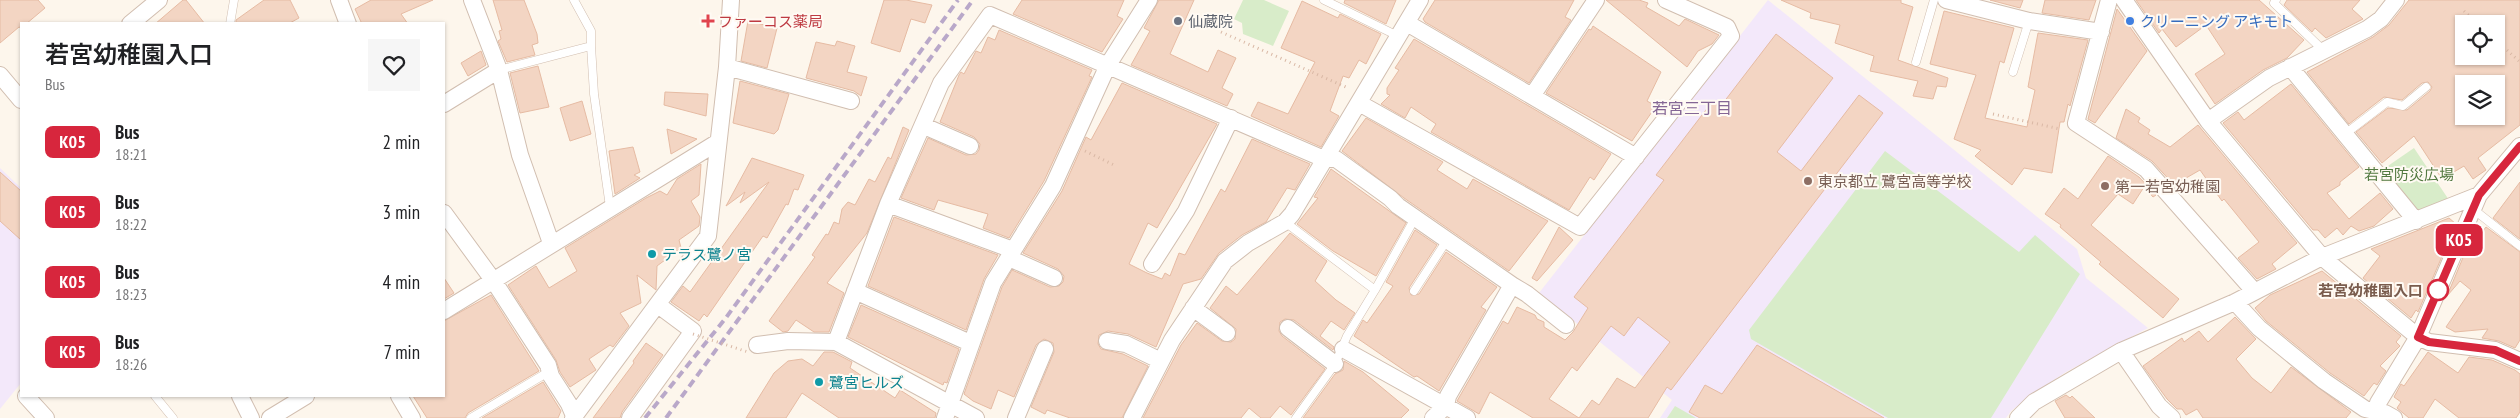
<!DOCTYPE html>
<meta charset="utf-8">
<style>
:root{--surface:#fff;--page:#f6f6f6;--text:#202124;--muted:#757577}
body{margin:0;font-family:"PT Sans Narrow","Noto Sans JP",sans-serif;background:var(--page);color:var(--text);height:100vh;display:flex;flex-direction:column;font-size:19px;white-space:nowrap}
*{box-sizing:border-box;margin:0}
p{font-size:16px;color:var(--muted)}
.icon{flex:none;width:28px;height:28px;fill:none;stroke:currentColor;stroke-width:2;stroke-linecap:round;stroke-linejoin:round}
.map{position:relative;flex:1;overflow:hidden}
.sheet{position:absolute;left:20px;top:22px;width:425px;height:375px;display:flex;flex-direction:column;background:var(--surface);border-radius:0px;box-shadow:0 1px 4px #0004}
.sheet>*{flex:none}
.badge{padding:0 10px;border-radius:8px;font-size:18px;line-height:32px}
.controls{position:absolute;left:2455px;top:15px;display:grid;gap:10px}
.controls a{display:grid;place-items:center;width:50px;height:50px;border-radius:0px;background:var(--surface);box-shadow:0 1px 4px #0004;font-size:25px}
.map>.badge{position:absolute;translate:-50% -50%;box-shadow:0 0 0 2px #fff}
.round{display:grid;place-items:center;flex:none;width:52px;height:52px;border-radius:0px;background:var(--page)}
.overview{display:flex;align-items:center;justify-content:space-between;height:85px;padding:0 25px}
h1{font-size:24px;font-weight:600;line-height:38px}
ul{padding:0;list-style:none}
li{display:flex;align-items:center;gap:15px;height:70px;padding:0 25px}
li div{flex:1}
li b{display:block;font-size:19px}
li em{font-style:normal}
li .badge{min-width:55px;font-weight:700;text-align:center}
.map>svg:first-child{display:block}
.education{fill:#f3e8fa}
.green{fill:#d8ecc9}
.building{fill:#f3d5c3;stroke:#e6bba3;fill-rule:evenodd}
.lines{fill:none;stroke-linecap:round;stroke-linejoin:round}
.service-casing{stroke:#d1beb0;stroke-width:9}
.minor-casing{stroke:#d1beb0;stroke-width:18}
.path{stroke:#d9b8a5;stroke-width:3;stroke-dasharray:1 4;stroke-linecap:butt}
.service{stroke:#fff;stroke-width:8}
.minor{stroke:#fff;stroke-width:16}
.rail{stroke:#b9a8c9;stroke-width:4;stroke-dasharray:8 5;stroke-linecap:butt}
.path-bridge{stroke:#d9b8a5;stroke-width:3;stroke-dasharray:1 4;stroke-linecap:butt}
.line-casing{stroke:#fff;stroke-width:11}
.line{stroke:#d7263d;stroke-width:8}
.health-dot{fill:#e0444e;stroke:#fffaf3;stroke-width:2}
.worship-dot{fill:#6b7280;stroke:#fffaf3;stroke-width:2}
.shop-dot{fill:#3f7fe0;stroke:#fffaf3;stroke-width:2}
.education-dot{fill:#8d6e63;stroke:#fffaf3;stroke-width:2}
.culture-dot{fill:#0f9aa8;stroke:#fffaf3;stroke-width:2}
.stop-dot{fill:#fff;stroke:#d7263d;stroke-width:2.5}
.labels{text-anchor:middle;dominant-baseline:central;stroke-width:4;stroke-linejoin:round;paint-order:stroke}
.health-label{font-size:15px;fill:#be3a42;stroke:#fffaf3;text-anchor:start}
.worship-label{font-size:15px;fill:#5b616d;stroke:#fffaf3;text-anchor:start}
.shop-label{font-size:15px;fill:#366cbe;stroke:#fffaf3;text-anchor:start}
.park-label{font-size:15px;fill:#537a41;stroke:#fffaf3}
.education-label{font-size:15px;fill:#785e54;stroke:#fffaf3;text-anchor:start}
.culture-label{font-size:15px;fill:#0d838f;stroke:#fffaf3;text-anchor:start}
.stop-label{font-size:15px;font-weight:bold;fill:#7a5c4d;stroke:#fffaf3;text-anchor:end}
.neighbourhood-label{font-size:16px;fill:#846695;stroke:#fffaf3}
</style>
<div class="map">
<svg width="2520" height="418" viewBox="0 0 2520 418">
<rect width="100%" height="100%" fill="#fdf6ec"/>
<path class="education" d="M1768,0L2077,249L2086,278L2148,328L2066,372L2034,393L2011,411L2006,418H1660L1672,400L1539,293Z
M0,168L21,188V383L0,409Z"/>
<path class="green" d="M1243,0H1264L1289,11L1273,46L1243,34L1242,23L1234,19Z
M2414,148L2449,200L2417,211L2382,170Z
M1885,151L2019,252L2035,235L2080,274L1991,418H1888L1751,339L1749,330Z
M1675,406L1696,418H1667Z"/>
<path class="building" d="M0,0H38L45,8L26,24H21V28L19,27L0,43Z
M183,0H186L205,24H155Z
M264,0H290L299,18L288,24H236V20Z
M371,0H433L401,14L408,24H362L355,9Z
M493,0H524L537,34L538,43L532,45L535,55L507,62L498,41L501,39L499,31L502,30Z
M884,0H906L932,5L925,23L911,19L900,52L871,43Z
M1022,0H1124L1117,16L1123,19L1102,52L1013,14Z
M1159,0H1194L1170,54L1208,72L1218,50L1236,58L1222,88L1233,94L1227,106L1131,65L1150,31L1144,28Z
M1345,0H1396L1386,24L1344,3Z
M1435,0H1574L1565,17L1571,20L1529,83L1425,22L1423,19Z
M1606,0H1639L1648,3L1646,7L1679,26L1685,19L1719,35L1712,44L1698,51L1687,67Z
M1781,0H1901V3L1913,7L1898,60L1948,78L1946,87L1937,86L1933,99L1913,96L1918,81L1870,71L1874,56L1835,43L1840,25L1810,18L1811,13Z
M1990,0H2023L2020,8Z
M2045,0H2096L2089,20L2042,13Z
M2136,0H2259L2304,40L2287,58L2263,70L2215,104L2195,74L2225,54L2206,25L2176,47L2162,29L2159,33Z
M2287,0H2360L2352,9L2363,19L2326,38L2315,28L2312,32L2284,5Z
M2409,0H2520V125L2478,158L2486,170L2473,179L2464,166L2442,179L2414,136L2382,163L2356,132L2388,108L2407,110L2430,91L2432,87L2428,82L2422,83L2402,100L2384,97L2349,124L2307,72L2373,37L2389,25ZM2464,24H2496V56H2464ZM2464,84H2496V116H2464Z
M1302,1L1338,18L1340,14L1381,34L1366,64L1359,60L1349,78L1343,76L1330,111L1339,116L1321,147L1251,116L1258,102L1288,114L1315,62L1281,48Z
M2117,9L2147,51L2095,123L2088,119Z
M1944,11L2014,28L2004,63L2000,61L1985,118L2027,127L2035,90L2028,87L2038,33L2088,40L2070,106L2068,104L2064,122H2060L2052,173L2024,168L2012,185L1975,156L1981,150L1954,139L1976,75L1930,64Z
M748,21L777,28L767,68L741,61Z
M1593,26L1661,72L1647,101L1656,106L1632,141L1546,93L1589,29L1591,30Z
M999,30L1092,70L1089,76L1092,77L1044,181L1009,238L983,228L988,214L938,200L934,210L901,198L928,138L966,155L976,154L979,150L980,144L974,137L940,122L959,75L961,72L964,74L976,51L981,53L988,37L995,40Z
M1776,34L1833,78L1777,152L1801,171L1859,95L1883,113L1671,390L1667,387L1648,418H1533L1490,392L1479,414L1457,401L1503,321L1508,324L1517,307L1535,315L1537,319L1544,322V327L1565,340L1573,332L1588,308L1574,297L1664,180L1656,175L1712,102L1720,107ZM1638,317L1670,342L1635,388L1617,378L1599,405L1592,400L1579,418L1549,399L1572,367L1577,371L1611,326L1624,336Z
M1414,39L1611,154L1594,180L1590,177L1569,210L1431,132L1436,124L1411,107L1405,118L1381,104L1390,95L1387,94V88L1399,70L1395,68Z
M837,41L855,46L847,72L867,77L861,96L854,91L806,78L816,42L835,46Z
M481,51L486,65L468,76L461,63Z
M538,66L549,107L520,113L510,73Z
M740,81L789,94L778,130L774,134L733,123Z
M1122,83L1217,124L1157,228L1148,223L1129,264L1147,273L1162,279L1165,273L1170,276L1179,253L1185,255L1221,189L1225,192L1252,139L1310,164L1295,190L1287,188L1266,222L1242,235L1219,253L1201,279L1183,284L1156,347L1128,334L1108,331L1099,335L1098,344L1101,349L1123,354L1148,366L1122,418H1070L1047,410L1045,414L1031,407L1054,352L1053,343L1044,339L1036,345L1014,397L998,390L991,409L973,401L964,394L1002,287L1012,270L1050,287L1059,286L1063,282L1064,276L1058,269L1023,253L1062,191L1086,137L1091,140Z
M2291,84L2359,167L2340,182V185L2327,193L2349,219L2380,193L2393,209L2374,226L2359,231L2351,226L2343,235L2337,228L2325,238L2318,230H2313L2223,123L2238,112L2244,120Z
M665,92L708,94L706,116L664,105Z
M582,101L591,134L570,141L560,108Z
M2126,109L2140,118L2138,122L2150,130L2148,134L2170,147L2198,125L2297,243L2272,264L2276,269L2257,279L2238,258L2259,242L2224,199L2222,201L2200,170L2174,185L2152,161L2116,138Z
M1366,118L1443,162L1437,170L1467,189L1473,179L1548,221L1509,271L1404,198L1342,151Z
M903,127L909,130L867,233L827,283L844,293L829,332H814L796,320L788,331L783,332L769,321L815,257L812,255L826,234L828,235L834,222L839,224L842,209L848,202L855,205L869,179L875,182L888,157L891,159Z
M667,129L697,139L671,154Z
M633,147L640,172L634,175L640,178L615,194L609,151Z
M2108,156L2139,177L2156,195L2153,197L2144,187L2133,204L2118,194L2091,225L2179,299L2163,318L2099,264L2101,262L2060,227L2061,225L2045,214L2064,188L2078,199Z
M752,158L804,175L798,190L794,189L788,205L786,204L767,238L763,236L707,317L704,314L699,321L671,302L683,286L690,292L769,182L740,203L745,192L726,206Z
M701,164L699,195L691,201L700,217L699,226L679,240L681,248L657,266L656,290L637,275L641,303L620,313L629,326L613,347L610,345L589,359L596,370L570,387L560,372L556,360L508,285L536,266L549,288L577,271L565,248L646,198L660,191L667,195L677,179Z
M1331,169L1406,223L1376,276L1333,251L1297,224L1318,198L1314,197Z
M0,172L21,191V240L0,221Z
M2520,182V239L2493,218Z
M894,217L998,255L984,279L966,330L868,286Z
M2449,218L2456,224L2418,312L2416,310L2411,318L2363,278L2380,256L2371,249Z
M1559,227L1573,240L1537,281L1532,278Z
M2486,227L2520,252V340L2515,348L2499,341L2482,338L2488,329L2455,332L2446,327L2471,290L2460,281L2447,296L2472,236L2479,228L2483,231Z
M1415,230L1437,245L1409,288L1411,295L1419,294L1446,252L1497,287L1481,307L1486,310L1439,391L1417,376L1414,377L1354,336L1363,320L1367,323L1393,286L1386,282Z
M1290,233L1327,261L1315,281L1336,300L1355,313L1344,330L1331,321L1320,336L1334,347L1333,350L1294,320L1285,319L1280,322L1279,331L1282,336L1325,369L1291,415L1280,406L1270,418H1261L1249,408L1241,418H1143L1181,345L1197,323L1222,341L1231,342L1235,339L1236,329L1210,308L1226,286L1237,295Z
M2322,271L2401,336L2396,342L2400,346L2380,366L2386,371L2377,385L2374,383L2364,396L2330,373L2266,321L2255,308L2270,295Z
M444,278L454,293L444,299Z
M491,295L539,371L468,413L465,418H427L413,396H444V321Z
M861,305L959,349L947,383L944,382L943,385L848,337Z
M2235,317L2256,339L2236,359L2252,378L2271,393L2291,367L2351,412L2346,418H2203L2197,409L2186,415L2182,409H2177L2167,399L2143,366L2182,338L2184,342L2199,331L2208,342Z
M646,343L663,355L622,412L620,418H593L634,363L633,361Z
M1757,345L1884,418H1700L1689,412L1705,385L1722,394Z
M824,352H833L852,362L850,368L895,398L900,390L936,413L935,418H839L802,393L786,418H746L774,373L788,361L802,359L813,366Z
M2428,352L2458,373L2469,357L2492,360L2515,370L2520,374V412L2516,418H2459L2435,399L2423,418H2409L2397,408L2401,402L2394,397L2401,384L2404,386Z
M1344,361L1363,372L1409,410L1401,418H1303L1335,374L1343,370Z
M543,382L561,411L558,418H482Z
M2066,395L2070,398L2072,396L2095,418H2065L2055,401Z"/>
<g class="lines">
<g class="service-casing">
<path id="service" d="M574,0L591,31V46
M1324,0L1398,36
M2276,0L2274,3L2324,51
M230,24L234,0
M1916,62L1934,0
M499,70L591,46L594,94L610,207
M2013,72L2029,21
M2345,134L2387,102L2403,106L2426,87
M2473,209L2520,246
M1285,222L1375,290L1347,336L1335,364L1296,418
M1375,290L1415,218
M1414,291L1447,240
M155,396L173,418
M471,418L550,371"/>
</g>
<g class="minor-casing">
<path id="minor" d="M339,0L348,24
M472,0L499,70L520,155L551,243
M1946,0L2029,21L2101,32
M2109,0L2076,123L2146,169L2254,291
M2124,0L2208,121L2322,257L2418,337L2429,342L2495,350L2520,361
M1407,23L1636,157
M130,24L159,0
M727,67L851,101
M2290,67L2416,221
M0,75L21,100
M1532,96L1596,0
M1359,103L1580,227L1731,36L1727,27L1666,0
M444,104L499,70
M2208,121L2269,78L2367,29L2381,19L2396,0
M924,126L970,146
M888,204L1013,250
M444,213L493,280L548,365L551,376L569,404L575,418
M1009,258L1054,278
M1152,264L1186,211L1231,118
M1512,285L1527,294L1566,325
M855,291L970,343
M2235,302L2259,328L2324,381L2365,409L2385,413L2394,418
M1193,308L1227,333
M444,311L718,142
M1288,328L1335,364
M1107,341L1126,344L1161,361
M836,342L888,204L941,83L990,15L1324,159H1336L1390,198L1398,206L1512,285L1448,396L1446,406L1433,418
M757,345L788,341L836,342L976,418
M1343,349L1467,418
M2121,351L2159,406L2172,418
M26,396L46,418
M240,396L251,418
M399,396L412,418
M270,418L306,396
M573,418L708,236L727,67L731,0
M630,418L693,331L658,305
M945,418L993,283L1053,186L1108,65L1149,0
M1016,418L1045,349
M1132,418L1172,340L1225,261L1248,243L1285,222L1292,214L1420,0
M2018,418L2034,402L2121,351L2235,302L2322,257L2479,195
M2373,418L2378,403L2418,337L2479,195L2520,146"/>
</g>
<path class="path" d="M2464,11L2478,24
M1221,32L1348,88
M2496,40L2520,62
M1993,114L2060,129
M1085,151L1114,165"/>
<use href="#service" class="service"/>
<use href="#minor" class="minor"/>
<path class="rail" d="M645,418L725,319L958,0
M666,418L973,0"/>
<path class="path-bridge" d="M693,334L748,352"/>
</g>
<g class="lines">
<g class="line-casing">
<path id="line" d="M2520,146L2479,195L2418,337L2429,342L2495,350L2520,361"/>
</g>
<use href="#line" class="line"/>
</g>
<path class="health-dot" d="M705.5 13.5h5v5h5v5h-5v5h-5v-5h-5v-5h5z"/>
<circle class="worship-dot" cx="1178" cy="21" r="5"/>
<circle class="shop-dot" cx="2130" cy="21" r="5"/>
<g class="education-dot">
<circle cx="1808" cy="181" r="5"/>
<circle cx="2105" cy="186" r="5"/>
</g>
<g class="culture-dot">
<circle cx="652" cy="254" r="5"/>
<circle cx="819" cy="382" r="5"/>
</g>
<circle class="stop-dot" cx="2438" cy="290" r="10"/>
<g class="labels">
<g class="health-label">
<text x="718" y="21">ファーコス薬局</text>
</g>
<g class="worship-label">
<text x="1188" y="21">仙蔵院</text>
</g>
<g class="shop-label">
<text x="2140" y="21">クリーニング アキモト</text>
</g>
<g class="park-label">
<text x="2409" y="174">若宮防災広場</text>
</g>
<g class="education-label">
<text x="1818" y="181">東京都立 鷺宮高等学校</text>
<text x="2115" y="186">第一若宮幼稚園</text>
</g>
<g class="culture-label">
<text x="662" y="254">テラス鷺ノ宮</text>
<text x="829" y="382">鷺宮ヒルズ</text>
</g>
<g class="stop-label">
<text x="2423" y="290">若宮幼稚園入口</text>
</g>
<g class="neighbourhood-label">
<text x="1692" y="108">若宮三丁目</text>
</g>
</g>
</svg>
<div class="controls">
<a><svg class="icon" aria-label="locate" viewBox="0 0 24 24"><circle cx="12" cy="12" r="6"/><path d="M12 2v4M12 18v4M2 12h4M18 12h4"/></svg></a>
<a><svg class="icon" aria-label="layers" viewBox="0 0 24 24"><path d="M12 4l9 5-9 5-9-5zM3 14l9 5 9-5"/></svg></a>
</div>
<b class="badge" style="left:2459px;top:240px;background:#d7263d;color:#fff">K05</b>
<section class="sheet">
<div class="overview"><div><h1>若宮幼稚園入口</h1><p>Bus</p></div><a class="round"><svg class="icon" aria-label="heart" viewBox="0 0 24 24"><path d="M12 20l-8-8c-3-5 5-10 8-4 3-6 11-1 8 4z"/></svg></a></div>
<ul>
<li><span class="badge" style="background:#d7263d;color:#fff">K05</span><div><b>Bus</b><p>18:21</p></div><em>2 min</em></li>
<li><span class="badge" style="background:#d7263d;color:#fff">K05</span><div><b>Bus</b><p>18:22</p></div><em>3 min</em></li>
<li><span class="badge" style="background:#d7263d;color:#fff">K05</span><div><b>Bus</b><p>18:23</p></div><em>4 min</em></li>
<li><span class="badge" style="background:#d7263d;color:#fff">K05</span><div><b>Bus</b><p>18:26</p></div><em>7 min</em></li>
</ul>
</section>
</div>
